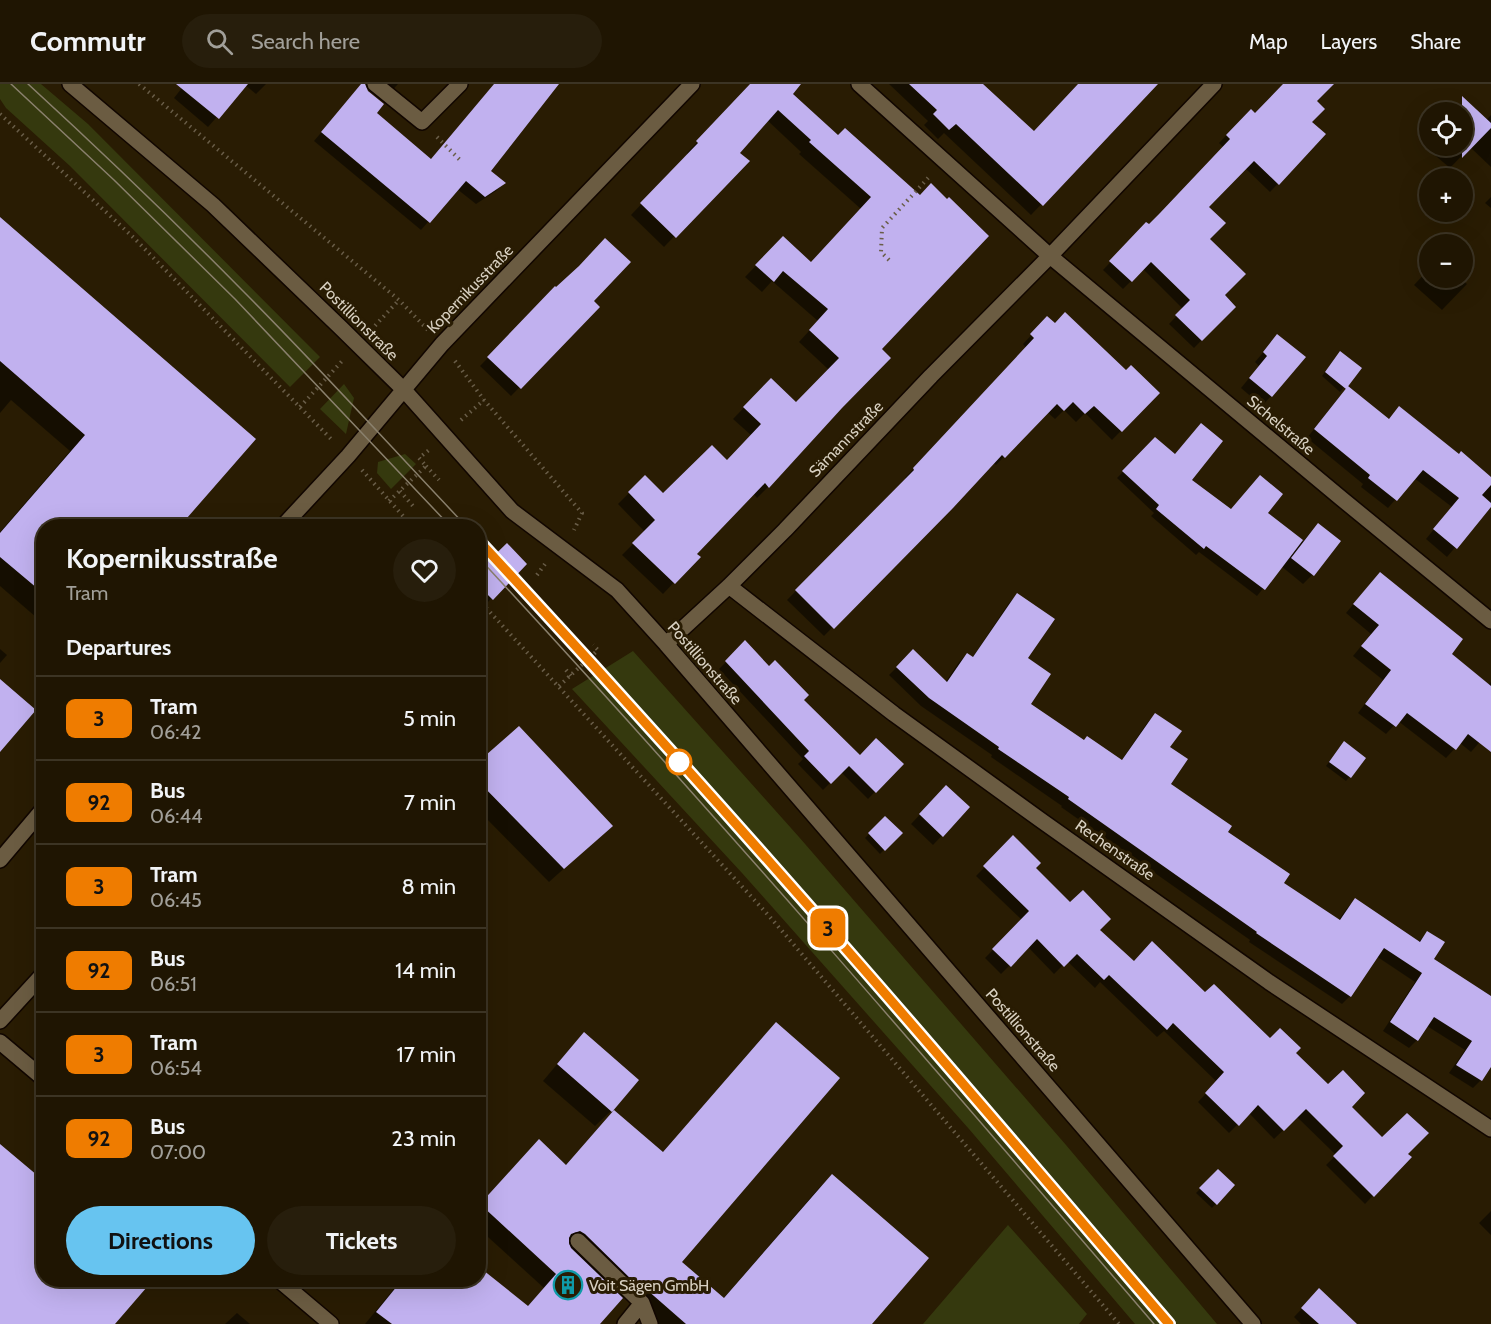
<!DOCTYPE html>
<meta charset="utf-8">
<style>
:root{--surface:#1f1502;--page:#271e0c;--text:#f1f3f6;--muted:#a19f99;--line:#3c3424;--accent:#67c4f0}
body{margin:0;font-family:Cabin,sans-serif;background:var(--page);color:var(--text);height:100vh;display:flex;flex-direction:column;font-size:22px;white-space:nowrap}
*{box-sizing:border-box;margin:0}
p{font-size:20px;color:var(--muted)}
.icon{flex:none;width:33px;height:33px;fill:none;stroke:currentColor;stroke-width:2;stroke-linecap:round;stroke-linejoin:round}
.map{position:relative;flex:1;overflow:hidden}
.details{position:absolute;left:36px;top:435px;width:450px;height:768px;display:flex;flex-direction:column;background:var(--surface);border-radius:24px;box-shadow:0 6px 24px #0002,0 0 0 2px var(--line)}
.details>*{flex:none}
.badge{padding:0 12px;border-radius:9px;font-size:21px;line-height:39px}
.controls{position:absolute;left:1419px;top:18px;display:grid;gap:12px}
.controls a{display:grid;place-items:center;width:54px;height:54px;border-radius:50%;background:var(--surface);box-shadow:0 6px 24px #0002,0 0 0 2px var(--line);font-size:30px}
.map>.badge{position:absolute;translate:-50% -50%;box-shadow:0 0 0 3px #fff}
h2{padding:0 30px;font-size:22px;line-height:54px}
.round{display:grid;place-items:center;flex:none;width:63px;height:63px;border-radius:32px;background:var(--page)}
.summary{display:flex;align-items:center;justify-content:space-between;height:102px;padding:0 30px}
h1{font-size:28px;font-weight:800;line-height:45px}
.button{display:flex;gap:12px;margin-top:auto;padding:12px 30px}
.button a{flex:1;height:69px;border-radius:36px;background:var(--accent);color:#111;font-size:24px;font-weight:800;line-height:69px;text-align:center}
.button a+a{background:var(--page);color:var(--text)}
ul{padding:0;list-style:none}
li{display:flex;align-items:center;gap:18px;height:84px;padding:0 30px;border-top:2px solid var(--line)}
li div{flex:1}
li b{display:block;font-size:22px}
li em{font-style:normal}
li .badge{min-width:66px;font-weight:700;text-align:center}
header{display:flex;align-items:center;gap:36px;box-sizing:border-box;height:84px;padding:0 30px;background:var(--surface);border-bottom:2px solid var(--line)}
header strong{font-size:28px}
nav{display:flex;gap:33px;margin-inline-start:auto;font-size:21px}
.search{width:420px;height:54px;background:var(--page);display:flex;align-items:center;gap:15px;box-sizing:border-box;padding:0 21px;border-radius:33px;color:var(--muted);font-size:22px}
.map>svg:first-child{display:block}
.green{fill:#35390e}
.shadow{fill:#0007}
.building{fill:#c1b1ef}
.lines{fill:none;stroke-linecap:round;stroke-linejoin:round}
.minor-casing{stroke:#110600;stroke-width:18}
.path{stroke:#695d48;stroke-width:4;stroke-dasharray:1.5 4.5;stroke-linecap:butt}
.minor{stroke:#6b5c42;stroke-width:15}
.tram{stroke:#8a806d;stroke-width:1.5}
.line-casing{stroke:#fff;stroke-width:14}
.line{stroke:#ef7c00;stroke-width:9}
.stop-dot{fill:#fff;stroke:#ef7c00;stroke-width:3}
.labels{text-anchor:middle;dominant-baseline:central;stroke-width:6;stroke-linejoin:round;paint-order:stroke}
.street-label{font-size:16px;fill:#d8d0c1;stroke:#291c03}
.poi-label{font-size:16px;fill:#d8d0c1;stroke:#291c03;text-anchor:start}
</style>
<header>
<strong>Commutr</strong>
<div class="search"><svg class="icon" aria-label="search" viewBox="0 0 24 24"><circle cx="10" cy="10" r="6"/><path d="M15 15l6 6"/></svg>Search here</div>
<nav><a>Map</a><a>Layers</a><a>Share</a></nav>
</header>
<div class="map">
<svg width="1491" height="1240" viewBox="0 0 1491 1240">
<rect width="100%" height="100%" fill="#291c03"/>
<path class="green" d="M0,0H41L88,40L320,273L290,303L70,82L6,24L0,15Z
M344,300L354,314L346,350L320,325Z
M405,370L416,380L391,405L377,389L378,378Z
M633,567L799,753L1066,1061L1217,1240H1135L969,1045L742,789L572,605Z
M1008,1141L1087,1230L1079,1240H923Z"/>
<path class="shadow" d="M185,0H266L256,10L245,1L208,43L174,14Z
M362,0H364L375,29L431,76L464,39L494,0H557L489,87L504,99L496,107L476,120L457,105L421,146L314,57Z
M371,0H398L387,12Z
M752,0H781L838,53L920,113L880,265L841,323L768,403L757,414L753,409L695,470L698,473L663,510L622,471L645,448L618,420L645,393L663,411L727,378L752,352L733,335L760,307L796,320L829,286L799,258L818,237L772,197L762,208L745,193L772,165L810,180L861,125L799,70L801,68L767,36L738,69L747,77L664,163L631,131L688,71L687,69Z
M889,0H976L1033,49L1079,0H1156L1031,131L944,49L938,55L924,41L928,37Z
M1284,0H1332L1315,17L1310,38L1324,51L1270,108L1245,84L1207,123L1208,156L1222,211L1234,223L1194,264L1169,240L1183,225L1143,185L1123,205L1103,186L1146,141L1149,142L1224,64L1219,59L1243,34L1255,31Z
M1491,31V83L1470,63L1450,84L1430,67L1435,62H1462Z
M1491,113V124L1485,119Z
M0,152L184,437L178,442H44V540L0,502V448L70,367L11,316L0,329Z
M1430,184V194H1460L1467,200L1442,226L1414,201Z
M547,212L592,217L598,223L511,312L480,282Z
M1039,243L1158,309L1112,356L1085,329L1076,338L1064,326L1055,335L1047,328L996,381L993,378L952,422L824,552L787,516L907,395L905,394L1026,264L1023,260Z
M1277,252L1271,312L1262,322L1241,304L1259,282L1255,278Z
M1336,273L1360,284L1340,308L1322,292Z
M1340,312L1388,336L1399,324L1458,371L1491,395V421L1447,473L1426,455L1452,423L1414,394L1388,424L1361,403L1363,400L1307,354Z
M1155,355L1190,396L1230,427L1265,429L1303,458L1309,450L1312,491L1303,500L1281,482L1257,512L1199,468L1196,471L1151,432L1154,429L1117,394Z
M525,480L487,519L478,509V490Z
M1371,499L1450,570L1488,601L1491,598V645L1471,668L1460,659L1446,674L1398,637L1386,650L1358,629L1383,596L1353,572L1371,550L1346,529Z
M1017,511L1026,575L1029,620L1083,657L1121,677L1147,639L1155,631L1168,664L1169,700L1226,748L1282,799L1338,837L1347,824L1355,816L1418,858L1427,849L1432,875L1491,912V981L1481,996L1473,1004L1449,989L1465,966L1427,942L1417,956L1409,964L1383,947L1415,898L1376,872L1350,912L1342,920L1249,858L1250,856L1061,723L1062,722L991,673L992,671L921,622L889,591L913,567L945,599L959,578L967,570L972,574L1009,519Z
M745,559L860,673L902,680L868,715L841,688L823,706L798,680L803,675L719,585Z
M0,565L7,571L0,579Z
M1340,663L1364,675L1346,697L1326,682Z
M478,680L597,755L549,798L478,726Z
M946,703L968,724L933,761L911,740Z
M885,734L900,749L880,770L865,754Z
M1013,754L1034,784L1134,879L1205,910L1270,956L1294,970L1382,1055L1406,1070L1410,1073L1365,1120L1326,1081L1336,1071L1297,1033L1274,1055L1249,1029L1229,1049L1198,1018L1217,998L1164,947L1157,953L1100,898L1095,904L1067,877L1054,890L1028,863L1001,890L985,874L1022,836L976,792Z
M776,940L680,1178L723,1215L818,1105L832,1092L871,1240H657L623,1210L598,1240H365L401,1196H478L527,1223L544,1204L478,1144V1123L526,1071L565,1082L614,1028L662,1070L762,954Z
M569,966L611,1027L595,1042L543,997Z
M0,1062L44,1196H151L113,1240H0Z
M1218,1087L1233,1101L1212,1124L1196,1109Z
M1491,1127V1151L1479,1139Z
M1311,1215L1355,1240H1301L1294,1233Z
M237,1229L250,1240H225Z"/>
<path class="building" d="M176,0H248L219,35Z
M361,0H365L368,7L384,20L377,29L431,75L494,0H559L491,87L506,99L485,113L466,97L430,139L321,48Z
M750,0H801L793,10L838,51L845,44L920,111L931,99L947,115L949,113L989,152L882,265L891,274L842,324L769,404L765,399L697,470L701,473L675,500L632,459L655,436L628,408L645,391L663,409L712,361L727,376L761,340L743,323L771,294L796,318L839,274L809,246L828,225L783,187L774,198L755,181L783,152L811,178L871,113L809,58L811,56L778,26L740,69L750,77L676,154L640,119L698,59L696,57Z
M909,0H983L1034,47L1078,0H1158L1043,122L956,40L949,46L933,30L937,26Z
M1283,0H1334L1317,17L1325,25L1312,38L1326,50L1279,101L1254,77L1209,123L1226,139L1210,155L1246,190L1225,211L1236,223L1202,257L1175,231L1190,216L1151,178L1132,198L1109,177L1146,138L1149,140L1160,129L1230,55L1226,51L1251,25L1255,29Z
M1462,12L1491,39V44L1462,74Z
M0,133L256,355L180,442H44V510L0,473V449L85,351L0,277Z
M605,154L631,178L594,217L600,223L521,305L487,273L555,202L556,203L579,182Z
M1065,228L1126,286L1131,281L1160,309L1122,348L1094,322L1085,330L1073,318L1064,327L1057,320L1005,374L1002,371L953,424L834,545L795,506L914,386L913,384L1034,254L1030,250L1047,232L1055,239Z
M1277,250L1306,273L1272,313L1249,294L1267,272L1263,268Z
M1340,267L1362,284L1346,305L1325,288Z
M1348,302L1389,335L1399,322L1459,370L1461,367L1491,393V401L1482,411L1491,419V423L1457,465L1433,445L1459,414L1423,386L1397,417L1368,394L1370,391L1314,345Z
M1201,339L1223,357L1192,396L1231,425L1260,391L1283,410L1268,429L1303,456L1265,506L1206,462L1204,465L1156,425L1159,421L1122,387L1155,353L1175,370Z
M1318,439L1341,457L1314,492L1291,474Z
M507,459L527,480L493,516L478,501V487Z
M1380,488L1463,555L1452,570L1491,602V668L1468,650L1456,666L1407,629L1396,643L1365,620L1391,586L1361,562L1379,541L1353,520Z
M1017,509L1055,535L1028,574L1051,590L1031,620L1084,656L1087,652L1122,676L1155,629L1182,647L1170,663L1188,675L1171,700L1232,742L1228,748L1290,790L1284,799L1340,836L1355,814L1420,858L1427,847L1445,858L1434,875L1491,912V983L1482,997L1456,981L1472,957L1434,933L1418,957L1390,938L1422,889L1384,864L1351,913L1256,849L1257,848L1068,715L1069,713L998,665L999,663L929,614L896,583L913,565L947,598L967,569L973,573Z
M745,556L769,582L775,576L809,611L804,616L860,671L876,654L904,680L876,709L849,682L831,700L804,672L809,667L725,577Z
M0,595L36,626L0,668Z
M519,642L613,742L564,785L478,697V678Z
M1344,657L1366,674L1351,694L1329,678Z
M946,701L970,723L943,753L919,730Z
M885,732L903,749L885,767L868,749Z
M1013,751L1041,779L1036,784L1070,818L1083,806L1111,835L1100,846L1134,877L1152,857L1205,908L1214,900L1270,954L1280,944L1301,964L1296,969L1328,1000L1343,986L1365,1009L1352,1023L1382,1053L1407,1029L1429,1049L1408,1070L1412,1073L1374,1113L1333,1072L1343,1062L1306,1025L1284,1047L1258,1021L1239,1042L1205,1009L1224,988L1173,939L1167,946L1109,891L1104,896L1077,870L1064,883L1037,855L1011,883L992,865L1029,827L983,782Z
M776,938L840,994L682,1178L724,1214L832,1090L929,1174L872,1240H686L638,1198L636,1200L585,1150L580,1147L571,1150L569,1154V1159L571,1164L623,1214L600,1240H392L376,1228L402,1196H478V1182L528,1222L556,1190L480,1120L539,1055L566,1081L614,1026L663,1068Z
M584,948L639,996L612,1028L557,980Z
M0,1060L44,1097V1196H153L115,1240H0Z
M1218,1085L1235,1101L1217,1121L1199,1104Z
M1319,1204L1357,1240H1319L1301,1224Z"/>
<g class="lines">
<g class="minor-casing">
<path id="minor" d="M70,0L213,121L341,244L404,306L512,427L617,506L666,560L1253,1240
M375,0L422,38L460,0
M859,0L1050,172L1342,415L1491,537
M283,442L348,372L442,260L692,0
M729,502L894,630L1042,737L1269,898L1491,1045
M666,560L729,502L785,446L931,292L1050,172L1214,0
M0,776L44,724
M0,937L44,889
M0,958L44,995
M578,1157L642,1219L650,1240
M279,1196L331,1240
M625,1240L642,1219"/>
</g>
<path class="path" d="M139,0L399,216L428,246
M0,30L134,154L333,357
M437,53L462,78
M889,176L881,168L882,144L929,93
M371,246L399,216
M455,277L484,316L582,429L574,446
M300,323L343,276
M461,336L484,316
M426,382L439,396
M362,386L412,442
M400,407L413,422
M389,417L426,382L419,374L429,366
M537,491L545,480
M478,515L770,833L1119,1240
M566,586L571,592
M559,602L598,566L593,561"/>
<use href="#minor" class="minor"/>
<path class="tram" d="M11,0L114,96L235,215L450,442
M28,0C101,67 172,135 241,205C318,282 391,363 466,442
M478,456C716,711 942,976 1169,1240
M478,473C710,723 932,981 1154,1240"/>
</g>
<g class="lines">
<g class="line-casing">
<path id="line" d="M478,456C606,594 731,733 854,874C960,995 1064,1118 1169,1240"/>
</g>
<use href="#line" class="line"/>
</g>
<defs>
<g id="building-ring" transform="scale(1.5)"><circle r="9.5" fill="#291c03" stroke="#0f9aa8" stroke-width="1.5"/><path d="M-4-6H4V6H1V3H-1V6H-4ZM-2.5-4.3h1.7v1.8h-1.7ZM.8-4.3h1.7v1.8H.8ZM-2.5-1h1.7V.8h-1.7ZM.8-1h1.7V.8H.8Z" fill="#0f9aa8"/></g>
</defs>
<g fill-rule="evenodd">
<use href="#building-ring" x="568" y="1201"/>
</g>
<circle class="stop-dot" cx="679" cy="678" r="12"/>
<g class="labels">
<g class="street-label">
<text transform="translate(470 205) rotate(-46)">Kopernikusstraße</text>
<text transform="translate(359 237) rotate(45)">Postillionstraße</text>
<text transform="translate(1281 341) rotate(40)">Sichelstraße</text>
<text transform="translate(846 355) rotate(-46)">Sämannstraße</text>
<text transform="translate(705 579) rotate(49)">Postillionstraße</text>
<text transform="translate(1115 766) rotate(35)">Rechenstraße</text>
<text transform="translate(1023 946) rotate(49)">Postillionstraße</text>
</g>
<g class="poi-label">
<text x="589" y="1201">Voit Sägen GmbH</text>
</g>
</g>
</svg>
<div class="controls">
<a><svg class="icon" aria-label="locate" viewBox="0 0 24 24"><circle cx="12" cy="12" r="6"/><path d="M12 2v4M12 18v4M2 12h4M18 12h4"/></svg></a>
<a>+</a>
<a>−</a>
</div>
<b class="badge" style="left:828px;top:844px;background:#ef7c00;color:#111">3</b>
<section class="details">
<div class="summary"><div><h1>Kopernikusstraße</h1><p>Tram</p></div><a class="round"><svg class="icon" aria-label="heart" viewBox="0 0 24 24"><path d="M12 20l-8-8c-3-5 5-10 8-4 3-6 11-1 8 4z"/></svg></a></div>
<h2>Departures</h2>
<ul>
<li><span class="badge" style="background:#ef7c00;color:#111">3</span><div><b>Tram</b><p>06:42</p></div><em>5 min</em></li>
<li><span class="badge" style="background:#ef7c00;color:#111">92</span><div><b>Bus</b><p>06:44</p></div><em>7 min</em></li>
<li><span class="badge" style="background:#ef7c00;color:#111">3</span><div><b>Tram</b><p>06:45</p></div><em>8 min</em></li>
<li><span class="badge" style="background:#ef7c00;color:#111">92</span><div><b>Bus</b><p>06:51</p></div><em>14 min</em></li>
<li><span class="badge" style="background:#ef7c00;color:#111">3</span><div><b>Tram</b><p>06:54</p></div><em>17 min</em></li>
<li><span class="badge" style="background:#ef7c00;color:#111">92</span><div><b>Bus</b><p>07:00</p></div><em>23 min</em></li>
</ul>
<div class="button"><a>Directions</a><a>Tickets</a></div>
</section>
</div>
